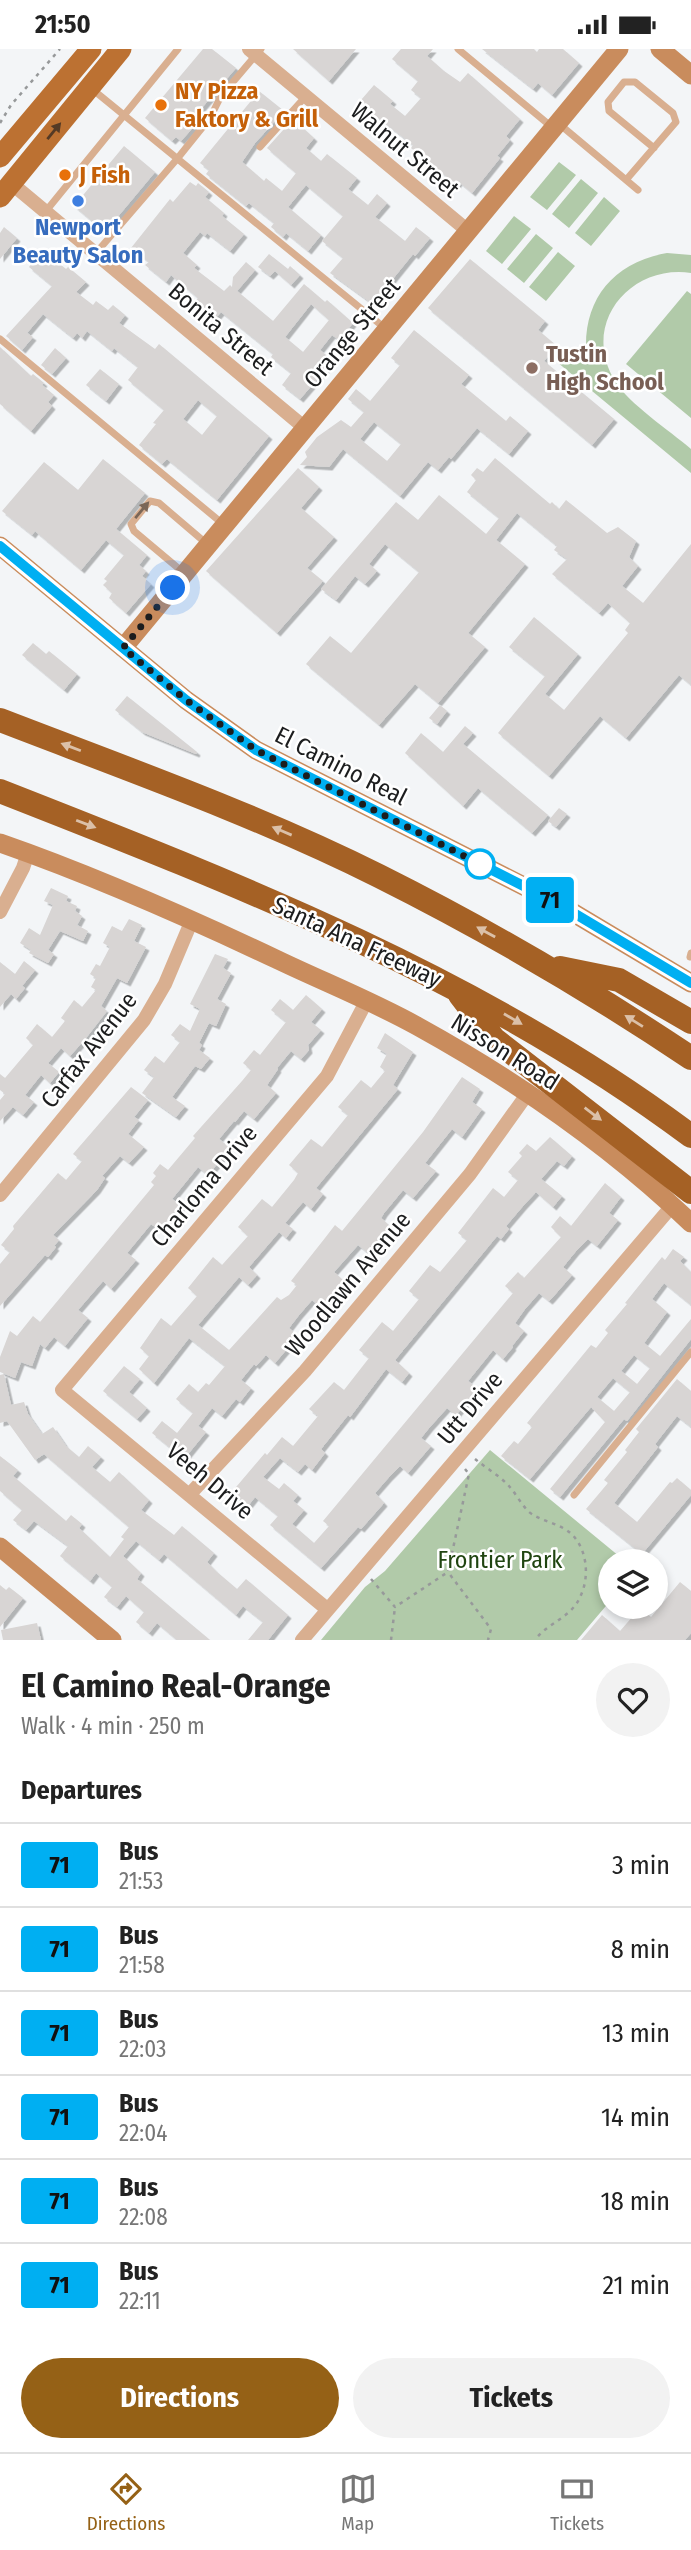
<!DOCTYPE html>
<meta charset="utf-8">
<style>
:root{--surface:#fff;--page:#f2f2f2;--text:#222;--muted:#767676;--line:#e0e0e0;--accent:#956116}
body{margin:0;font-family:"Fira Sans Condensed",sans-serif;background:var(--page);color:var(--text);height:100vh;display:flex;flex-direction:column;font-size:26px;white-space:nowrap}
*{box-sizing:border-box;margin:0}
p{font-size:23px;color:var(--muted)}
.icon{flex:none;width:38px;height:38px;fill:none;stroke:currentColor;stroke-width:2;stroke-linecap:round;stroke-linejoin:round}
.map{position:relative;height:1591px;overflow:hidden}
.side{display:flex;flex-direction:column;background:var(--surface);flex:1}
.side>*{flex:none}
.badge{padding:0 14px;border-radius:5px;font-size:24px;line-height:46px}
.buttons{position:absolute;left:598px;top:1500px;display:grid;gap:14px}
.buttons a{display:grid;place-items:center;width:70px;height:70px;border-radius:50%;background:var(--surface);box-shadow:0 4px 10px #0003;font-size:35px}
.you{position:absolute;width:35px;height:35px;margin:-18px;border:5px solid #fff;border-radius:50%;background:#1a73e8;box-shadow:0 0 0 10px #1a73e833}
.map>.badge{position:absolute;translate:-50% -50%;box-shadow:0 0 0 4px #fff}
h2{padding:0 21px;font-size:26px;line-height:63px}
.round{display:grid;place-items:center;flex:none;width:74px;height:74px;border-radius:37px;background:var(--page)}
.head{display:flex;align-items:center;justify-content:space-between;height:119px;padding:0 21px}
h1{font-size:33px;font-weight:700;line-height:52px}
.cta{display:flex;gap:14px;margin-top:auto;padding:14px 21px}
.cta a{flex:1;height:80px;border-radius:42px;background:var(--accent);color:#fff;font-size:28px;font-weight:700;line-height:80px;text-align:center}
.cta a+a{background:var(--page);color:var(--text)}
ul{padding:0;list-style:none}
li{display:flex;align-items:center;gap:21px;height:84px;padding:0 21px;border-top:2px solid var(--line)}
li div{flex:1}
li b{display:block;font-size:26px}
li em{font-style:normal}
li .badge{min-width:77px;font-weight:700;text-align:center}
.status{display:flex;justify-content:space-between;align-items:center;height:49px;padding:0 35px;background:var(--surface);direction:ltr}
.status svg{height:19px;fill:currentColor}
.tab-bar{display:flex;justify-content:space-around;align-items:center;height:98px;border-top:2px solid var(--line);background:var(--surface);font-size:19px;color:var(--muted)}
.tab-bar a{display:grid;justify-items:center;gap:4px}
.tab-bar .current{color:var(--accent)}
.map>svg:first-child{display:block}
.green{fill:#b1caa9}
.building{fill:#d8d5d4;fill-rule:evenodd;filter:url(#shadow)}
.lines{fill:none;stroke-linecap:round;stroke-linejoin:round}
.path{stroke:#97999a;stroke-width:2.5;stroke-dasharray:3.5 5;stroke-linecap:butt}
.lane{stroke:#d9af90;stroke-width:7}
.street{stroke:#d9af90;stroke-width:14}
.secondary{stroke:#c98c5d;stroke-width:19}
.primary{stroke:#bc7132;stroke-width:21}
.highway{stroke:#a56125;stroke-width:24}
.oneway{fill:#543a25}
.oneway2{fill:#7a6657}
.oneway3{fill:#dbc0a8}
.line-casing{stroke:#fff;stroke-width:16}
.line{stroke:#00aff2;stroke-width:10}
.walk{stroke:#1c1d1e;stroke-width:7;stroke-dasharray:0 12.6}
.food-dot{fill:#e8710a;stroke:#fff;stroke-width:2.5}
.shop-dot{fill:#3f7fe0;stroke:#fff;stroke-width:2.5}
.education-dot{fill:#8d6e63;stroke:#fff;stroke-width:2.5}
.stop-dot{fill:#fff;stroke:#00aff2;stroke-width:3.5}
.labels{text-anchor:middle;dominant-baseline:central;stroke-width:5;stroke-linejoin:round;paint-order:stroke}
.food-label{font-size:24px;font-weight:bold;fill:#c56008;stroke:#fff;text-anchor:start}
.street-label{font-size:24px;fill:#1c1d1e;stroke:#fff}
.shop-label{font-size:24px;font-weight:bold;fill:#366cbe;stroke:#fff}
.education-label{font-size:24px;font-weight:bold;fill:#785e54;stroke:#fff;text-anchor:start}
.park-label{font-size:24px;fill:#204511;stroke:#fff}
</style>
<div class="status"><b>21:50</b><svg viewBox="0 0 49 12"><path d="M0 12V9h3v3zM5 12V6h3v6zM10 12V3h3v9zM15 12V0h3v12zM26 1h20v11H26zM47 4h2v5h-2z"/></svg></div>
<div class="map">
<svg width="691" height="1591" viewBox="0 0 691 1591">
<defs>
<filter id="shadow"><feDropShadow dx="3.5" dy="3.5" stdDeviation="0" flood-color="#0004"/></filter>
</defs>
<rect width="100%" height="100%" fill="#f3f5f7"/>
<path class="green" d="M559,113L576,126L547,161L530,148Z
M581,130L598,144L569,179L552,165Z
M604,148L620,162L591,197L575,184Z
M514,167L531,180L502,215L486,202Z
M536,185L553,199L524,234L507,220Z
M558,203L575,217L546,252L529,238Z
M667,204L691,206V224C630,215 580,275 615,332C629,355 669,381 691,400V424L557,313L569,298L587,312C580,255 610,214 667,204Z
M687,242L691,245V369L626,315Z
M490,1401L625,1512H611V1551L577,1591H321L365,1538L385,1522Z"/>
<path class="building" d="M203,0H212L236,19L200,61L205,65L181,92L176,88L172,92L145,69Z
M293,0H356L329,32Z
M401,0H433L427,7L444,22L460,33L468,24L520,70L506,87L510,91L497,107L500,109L472,144L459,133L457,136L411,99L413,96L372,64L373,62L361,51L374,36L393,52L390,55L405,67L421,49L411,41L418,32L392,10Z
M482,0H534L537,3L539,0H563L579,14L552,46L538,34L533,40Z
M259,42L284,62L255,94L242,113L264,132L266,129L282,142L296,124L267,99L293,70L314,89L306,99L321,112L327,105L357,129L348,140L368,156L377,145L387,154L375,168L405,192L416,178L430,189L415,207L413,205L375,252L372,250L370,253L330,224L343,209L322,192L343,167L306,136L288,158L321,186L308,202L286,184L283,188L271,178L274,174L249,154L246,157L206,125L209,121L200,114Z
M124,97L155,123L105,183L74,157Z
M190,133L196,137L198,134L209,143L205,148L224,164L222,167L244,185L230,202L207,184L205,187L200,183L183,204L197,216L194,219L224,242L230,236L232,238L233,228L246,213L255,221L237,242L273,272L304,235L325,253L327,251L353,274L339,291L332,286L320,301L333,312L300,350L282,336L291,324L271,308L273,305L221,263L214,271L193,254L198,249L171,226L166,233L145,216L149,213L131,199L170,150L173,153ZM311,255L329,271L303,303L285,288Z
M4,178L17,189L0,210V184Z
M42,201L66,220L68,218L86,233L76,243L93,256L96,252L108,261L113,256L125,266L119,274L155,300L159,295L269,387L217,451L167,410L162,415L139,396L156,375L153,374L164,361L128,331L138,318L114,299L112,302L87,282L82,289L77,284L73,289L43,265L27,284L33,288L22,301L6,287L52,237L29,218ZM198,351L217,367L202,386L183,370Z
M269,205L288,220L290,217L300,226L291,236L275,222L270,227L258,218Z
M470,210L545,272L538,281L557,297L544,312L614,370L592,396L428,259Z
M414,281L469,326L461,335L506,372L510,367L528,382L509,405L477,379L451,410L449,408L438,421L428,413L400,447L343,400L329,418L300,416L307,408L305,403L317,388L341,371L351,378L364,363L348,350L356,340L370,352L400,316L391,309ZM374,373L401,395L387,412L360,390Z
M0,298L31,327L33,325L44,334L42,336L54,346L48,353L52,357L31,382L0,355Z
M55,299L66,309L52,325L41,316Z
M100,320L119,335L106,352L86,336Z
M495,409L550,455L552,453L559,460L566,451L607,484L618,478L636,492L629,508L638,517L622,537L643,554L691,495V636L679,626L626,689L600,667L549,727L498,684L545,627L509,598L534,568L578,605L545,645L564,661L628,584L625,581L630,574L608,554L599,564L552,525L567,510L554,501L557,497L517,464L496,491L525,515L468,584L485,598L438,654L415,635L379,676L306,615L330,587L351,604L419,523L385,495L369,515L377,522L365,535L355,527L336,551L321,540L396,453L418,471L439,446L486,485L499,469L467,443L476,431L471,426L477,419L483,423Z
M103,410L145,444L116,480L147,506L139,516L146,522L142,527L151,535L126,564L109,549L112,544L103,536L107,532L104,530L124,506L106,491L81,521L35,482L32,486L2,462L44,413L78,441Z
M298,419L319,438L301,459L334,488L307,519L323,532L277,584L206,522Z
M33,594L46,605L49,602L77,625L64,641L22,606Z
M127,647L197,703L196,705L142,683L115,661Z
M440,656L447,662L437,675L429,669Z
M465,677L473,684L463,695L548,766L532,784L478,739L463,757L405,704L421,684L443,703Z
M559,759L567,765L556,778L548,772Z
M51,839L68,847L66,852L77,857L75,862L82,867L77,876L88,882L83,892L60,882L48,901L54,905L48,914L29,904L31,901L20,894L29,879L40,886L53,856L44,852Z
M129,870L142,876L134,892L146,898L127,934L117,929L101,957L107,962L86,989L70,1007L61,999L48,1014L59,1023L50,1034L41,1026L25,1046L34,1053L23,1066L13,1058L0,1072V1051L5,1045L0,1041V1025L5,1029L33,996L26,989L37,975L52,988L65,972L61,969L74,951L82,958L96,941L91,938L96,929L90,925L96,915L100,917L110,898L103,894L112,877L122,882Z
M215,905L228,910L223,919L231,924L217,950L226,955L216,977L209,974L199,994L202,996L199,1001L210,1009L201,1020L195,1017L172,1048L185,1057L176,1068L142,1044L154,1028L144,1021L155,1007L164,1014L180,993L171,986L180,975L190,982L200,960L190,955Z
M24,912L35,921L22,937L25,939L16,950L11,945L0,958V913L15,925Z
M306,946L322,960L311,973L321,981L308,996L309,1001L301,1010L291,1002L277,1019L278,1020L267,1036L276,1044L254,1070L244,1062L235,1073L234,1072L219,1090L229,1098L218,1114L208,1126L198,1118L172,1150L182,1157L161,1182L151,1175L127,1204L136,1211L125,1224L111,1240L103,1232L78,1261L88,1269L65,1297L54,1288L45,1299L40,1295L32,1317L21,1313L15,1329L0,1323V1308L10,1282L17,1287L33,1267L40,1273L154,1136L151,1133L156,1127L153,1124L160,1115L168,1121L195,1089L193,1087L242,1032L251,1021L243,1014L254,1001L260,1006L286,973L271,961L280,950L293,961Z
M385,984L413,1003L393,1036L398,1040L316,1139L323,1145L311,1160L303,1153L285,1174L293,1180L286,1189L279,1183L249,1218L257,1226L248,1236L239,1228L198,1276L229,1301L277,1248L281,1251L289,1246L297,1236L291,1232L325,1189L335,1176L342,1182L423,1083L462,1028L480,1040L472,1053L482,1060L462,1088L452,1080L425,1114L436,1122L413,1149L403,1141L384,1164L381,1169L390,1177L367,1203L358,1196L334,1223L344,1232L322,1259L312,1251L299,1266L289,1279L298,1287L275,1314L266,1306L256,1317L254,1315L241,1331L251,1339L240,1353L236,1350L222,1367L212,1359L198,1377L206,1383L184,1410L152,1384L162,1372L177,1384L193,1364L176,1350L189,1335L198,1343L206,1334L209,1336L225,1317L189,1289L154,1334L139,1320L149,1307L140,1299L161,1269L171,1277L197,1247L188,1239L213,1208L222,1216L248,1187L238,1178L262,1150L272,1158L294,1131L298,1124L289,1116L311,1090L322,1098L348,1066L338,1058L361,1031L371,1039L385,1022L380,1018L387,1005L377,999Z
M131,1038L148,1051L134,1068L139,1071L128,1085L144,1098L129,1114L120,1107L102,1127L105,1129L97,1141L53,1186L59,1191L54,1197L56,1198L48,1208L45,1206L0,1257V1215L10,1203L1,1196L14,1180L13,1177L58,1124L66,1131L82,1112L73,1105Z
M550,1088L572,1107L564,1117L557,1112L541,1130L562,1147L553,1158L536,1143L523,1157L506,1177L509,1180L501,1190L497,1187L395,1311L409,1324L402,1333L386,1320L350,1368L348,1366L321,1400L325,1404L312,1421L305,1415L298,1423L280,1409L263,1428L279,1440L284,1434L298,1446L293,1452L304,1461L292,1475L314,1494L329,1477L323,1472L513,1244L505,1237L518,1223L524,1229L561,1188L551,1178L560,1167L571,1177L605,1134L621,1148L609,1164L618,1171L597,1197L588,1190L576,1202L563,1218L572,1226L552,1249L549,1252L539,1244L525,1260L515,1274L524,1282L512,1297L513,1298L503,1310L493,1301L468,1332L478,1340L456,1366L447,1359L429,1379L421,1389L431,1397L408,1424L400,1417L389,1428L375,1444L384,1454L361,1480L358,1478L321,1519L270,1476L278,1467L255,1448L248,1457L231,1444L265,1404L267,1406L282,1388L293,1397L318,1367L309,1360L334,1333L344,1341L369,1309L359,1301L382,1273L393,1282L419,1250L409,1242L430,1216L440,1223L467,1191L458,1184L493,1139L504,1148L518,1131L508,1123L522,1107L519,1104L527,1095L536,1102Z
M673,1200L684,1208L680,1212L691,1223V1256L664,1234L652,1250L667,1263L644,1294L660,1307L691,1270V1290L627,1372L624,1370L560,1448L550,1440L605,1373L591,1358L530,1430L501,1407L514,1392L518,1395L532,1378L527,1374L591,1296L596,1299L608,1284L605,1281L627,1255L625,1254L662,1208L665,1211ZM634,1306L650,1319L637,1335L621,1322ZM613,1329L630,1343L614,1362L597,1348Z
M124,1317L140,1330L129,1343L147,1359L137,1370L103,1342Z
M4,1325L11,1356L24,1353L28,1365L42,1385L53,1378L66,1397L79,1408L88,1397L101,1408L92,1418L110,1433L119,1423L149,1451L141,1461L174,1486L182,1477L214,1504L207,1513L217,1523L237,1540L246,1530L288,1566L268,1591H248L263,1573L243,1557L236,1566L164,1505L159,1511L136,1492L123,1507L141,1524L137,1530L210,1591H177L157,1574L149,1584L136,1573L144,1563L126,1547L117,1558L104,1548L112,1538L96,1524L90,1532L60,1507L68,1497L34,1472L26,1481L13,1471L22,1461L0,1442V1407L18,1421L13,1427L66,1472L71,1466L82,1475L79,1479L110,1508L124,1490L121,1488L129,1478L44,1405L35,1411L7,1372L0,1374V1326Z
M677,1330L691,1342V1378L677,1367L655,1395L658,1398L614,1454L637,1473L670,1433L672,1434L677,1429L691,1441V1446L642,1505L586,1460L608,1434L604,1431L627,1403L625,1401L639,1383L636,1380Z
M680,1533L691,1542V1584L685,1591H581L602,1566L620,1582L640,1559L651,1568Z
M0,1536L6,1541L9,1538L23,1549L0,1578Z
M37,1574L41,1591H3L1,1581Z"/>
<g class="lines">
<path class="path" d="M0,74L11,56L60,0
M475,1410C486,1419 500,1427 509,1437C516,1445 521,1455 529,1463C539,1471 552,1473 563,1479C586,1491 591,1524 581,1546C572,1569 548,1573 535,1591
M465,1420L469,1425L448,1523L491,1580L488,1591
M371,1530L395,1558L448,1523
M391,1591L395,1558"/>
<path class="lane" d="M458,0L553,79
M92,40L386,280
M558,74L638,141
M260,98L306,47
M626,131L676,73L673,64L635,33H624L608,53L609,62L654,99
M46,162L178,0
M96,204L177,110L210,69L221,47L261,0
M0,290L223,475
M184,524L134,482L131,475L150,452L159,454L207,495
M690,908L691,904
M574,1446L691,1303"/>
<path class="street" d="M249,0L468,182
M11,134L305,379
M0,863L23,819L28,804
M0,1146L144,971L165,935L192,871
M190,1445L305,1322L470,1125L528,1044
M327,1560L62,1341L327,1027L366,953
M302,1591L672,1157"/>
<path class="secondary" d="M660,0L691,26
M0,497L186,651L256,701L557,854L691,934
M123,599L619,0
M0,794C95,827 187,868 278,911C324,933 372,952 417,977C515,1031 609,1096 691,1174
M0,1498L112,1591"/>
<path class="primary" d="M0,108L91,0
M0,148L121,0"/>
<path class="highway" d="M0,671C127,720 257,766 379,827C487,881 591,942 691,1009
M0,742C240,836 483,931 691,1087
M560,919L619,931L691,973
M460,946L494,990L691,1143"/>
</g>
<defs><path id="oneway-solid" d="M-6-.8H1V-3.2L6.5 0L1 3.2V.8H-6Z" transform="scale(1.75)"/></defs>
<use class="oneway" href="#oneway-solid" transform="translate(54 82) rotate(-51)"/>
<use class="oneway2" href="#oneway-solid" transform="translate(142 461) rotate(-50)"/>
<g class="oneway3">
<use href="#oneway-solid" transform="translate(71 698) rotate(-159)"/>
<use href="#oneway-solid" transform="translate(86 775) rotate(21)"/>
<use href="#oneway-solid" transform="translate(282 782) rotate(-157)"/>
<use href="#oneway-solid" transform="translate(486 883) rotate(-151)"/>
<use href="#oneway-solid" transform="translate(513 970) rotate(30)"/>
<use href="#oneway-solid" transform="translate(634 972) rotate(-148)"/>
<use href="#oneway-solid" transform="translate(593 1065) rotate(37)"/>
</g>
<g class="lines">
<g class="line-casing">
<path id="line" d="M0,497L186,651L256,701L557,854L691,934"/>
</g>
<use href="#line" class="line"/>
<path class="walk" d="M173,539L123,599L186,651L256,701L480,815"/>
</g>
<g class="food-dot">
<circle cx="161" cy="56" r="7"/>
<circle cx="65" cy="126" r="7"/>
</g>
<circle class="shop-dot" cx="78" cy="152" r="7"/>
<circle class="education-dot" cx="532" cy="319" r="7"/>
<circle class="stop-dot" cx="480" cy="815" r="14"/>
<g class="labels">
<g class="food-label">
<text x="175" y="42">NY Pizza<tspan x="175" dy="28">Faktory &amp; Grill</tspan></text>
<text x="79" y="126">J Fish</text>
</g>
<g class="street-label">
<text transform="translate(405 101) rotate(40)">Walnut Street</text>
<text transform="translate(221 280) rotate(40)">Bonita Street</text>
<text transform="translate(352 284) rotate(-50)">Orange Street</text>
<text transform="translate(341 717) rotate(27)">El Camino Real</text>
<text transform="translate(357 893) rotate(25)">Santa Ana Freeway</text>
<text transform="translate(89 1001) rotate(-52)">Carfax Avenue</text>
<text transform="translate(505 1003) rotate(32)">Nisson Road</text>
<text transform="translate(204 1137) rotate(-50)">Charloma Drive</text>
<text transform="translate(348 1235) rotate(-50)">Woodlawn Avenue</text>
<text transform="translate(470 1359) rotate(-50)">Utt Drive</text>
<text transform="translate(210 1432) rotate(40)">Veeh Drive</text>
</g>
<g class="shop-label">
<text x="78" y="178">Newport<tspan x="78" dy="28">Beauty Salon</tspan></text>
</g>
<g class="education-label">
<text x="546" y="305">Tustin<tspan x="546" dy="28">High School</tspan></text>
</g>
<g class="park-label">
<text x="500" y="1511">Frontier Park</text>
</g>
</g>
</svg>
<div class="buttons">
<a><svg class="icon" aria-label="layers" viewBox="0 0 24 24"><path d="M12 4l9 5-9 5-9-5zM3 14l9 5 9-5"/></svg></a>
</div>
<div class="you" style="left:173px;top:539px"></div>
<b class="badge" style="left:550px;top:851px;background:#00aff2;color:#111">71</b>
</div>
<section class="side">
<div class="head"><div><h1>El Camino Real-Orange</h1><p>Walk · 4 min · 250 m</p></div><a class="round"><svg class="icon" aria-label="heart" viewBox="0 0 24 24"><path d="M12 20l-8-8c-3-5 5-10 8-4 3-6 11-1 8 4z"/></svg></a></div>
<h2>Departures</h2>
<ul>
<li><span class="badge" style="background:#00aff2;color:#111">71</span><div><b>Bus</b><p>21:53</p></div><em>3 min</em></li>
<li><span class="badge" style="background:#00aff2;color:#111">71</span><div><b>Bus</b><p>21:58</p></div><em>8 min</em></li>
<li><span class="badge" style="background:#00aff2;color:#111">71</span><div><b>Bus</b><p>22:03</p></div><em>13 min</em></li>
<li><span class="badge" style="background:#00aff2;color:#111">71</span><div><b>Bus</b><p>22:04</p></div><em>14 min</em></li>
<li><span class="badge" style="background:#00aff2;color:#111">71</span><div><b>Bus</b><p>22:08</p></div><em>18 min</em></li>
<li><span class="badge" style="background:#00aff2;color:#111">71</span><div><b>Bus</b><p>22:11</p></div><em>21 min</em></li>
</ul>
<div class="cta"><a>Directions</a><a>Tickets</a></div>
</section>
<nav class="tab-bar">
<a class="current"><svg class="icon" aria-label="directions" viewBox="0 0 24 24"><path d="M12 3l9 9-9 9-9-9zM9 14v-3h6M13 9l2 2-2 2"/></svg>Directions</a>
<a><svg class="icon" aria-label="map" viewBox="0 0 24 24"><path d="M3 6l6-2 6 2 6-2v14l-6 2-6-2-6 2zM9 4v14M15 6v14"/></svg>Map</a>
<a><svg class="icon" aria-label="tickets" viewBox="0 0 24 24"><path d="M3 7h18v10H3zM15 7v10"/></svg>Tickets</a>
</nav>
